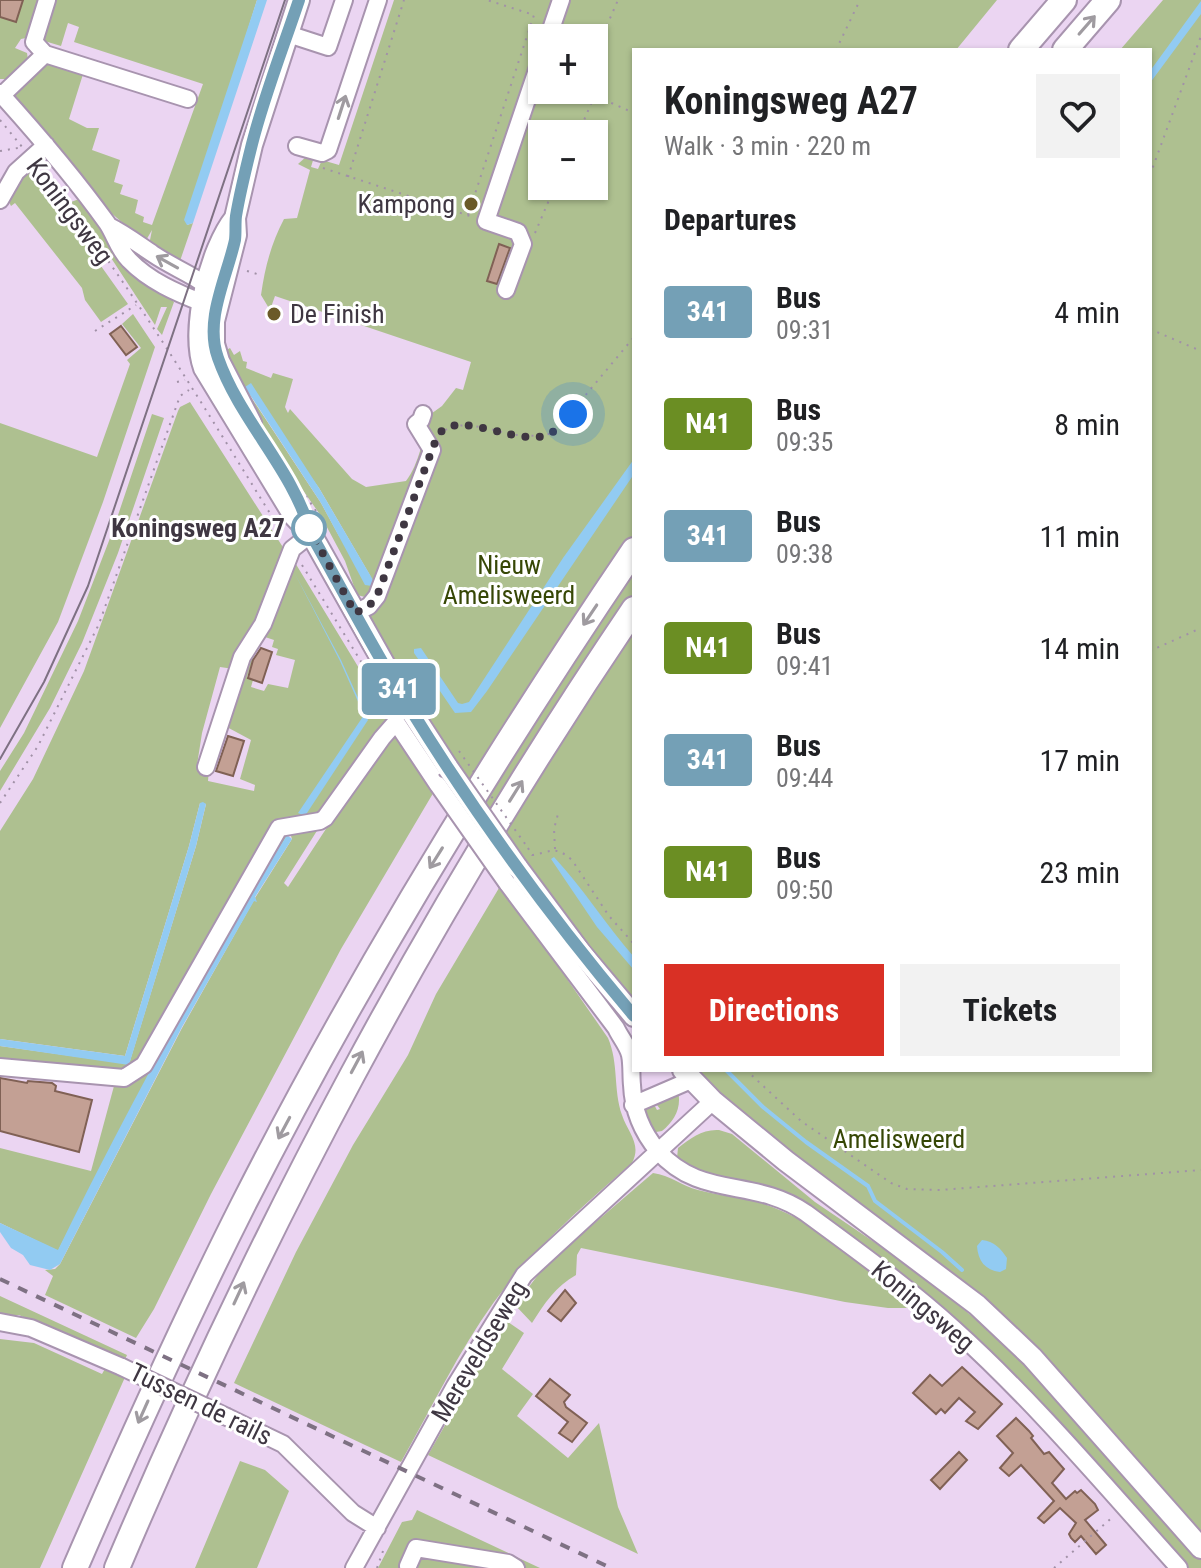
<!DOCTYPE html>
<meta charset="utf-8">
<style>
:root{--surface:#fff;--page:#f2f2f2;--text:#202124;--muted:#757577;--accent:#d93025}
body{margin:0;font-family:"Roboto Condensed",sans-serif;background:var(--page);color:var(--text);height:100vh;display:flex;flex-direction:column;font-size:30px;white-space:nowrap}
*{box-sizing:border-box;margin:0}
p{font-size:26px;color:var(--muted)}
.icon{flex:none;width:44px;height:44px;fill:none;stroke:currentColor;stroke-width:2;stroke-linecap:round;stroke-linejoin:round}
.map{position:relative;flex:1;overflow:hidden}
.details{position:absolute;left:632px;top:48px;width:520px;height:1024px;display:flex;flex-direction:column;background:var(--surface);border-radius:0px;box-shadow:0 2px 6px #0004}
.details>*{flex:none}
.badge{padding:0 16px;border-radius:6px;font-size:28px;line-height:52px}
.fabs{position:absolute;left:528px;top:24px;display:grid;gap:16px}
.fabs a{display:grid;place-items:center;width:80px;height:80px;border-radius:0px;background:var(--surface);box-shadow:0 2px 6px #0004;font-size:40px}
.you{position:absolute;width:40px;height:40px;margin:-20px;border:6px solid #fff;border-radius:50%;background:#1a73e8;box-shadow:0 0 0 12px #1a73e833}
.map>.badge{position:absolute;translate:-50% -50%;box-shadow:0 0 0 4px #fff}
h2{padding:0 32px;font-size:30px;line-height:72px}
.round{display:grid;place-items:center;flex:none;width:84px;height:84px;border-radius:0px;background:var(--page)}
.head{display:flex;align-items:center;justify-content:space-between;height:136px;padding:0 32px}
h1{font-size:38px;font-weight:700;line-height:60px}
.button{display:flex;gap:16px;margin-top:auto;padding:16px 32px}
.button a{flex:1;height:92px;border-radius:0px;background:var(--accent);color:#fff;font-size:32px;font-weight:700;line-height:92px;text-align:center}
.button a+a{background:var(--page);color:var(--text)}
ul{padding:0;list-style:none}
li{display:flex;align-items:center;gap:24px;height:112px;padding:0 32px}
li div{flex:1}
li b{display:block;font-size:30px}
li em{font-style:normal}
li .badge{min-width:88px;font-weight:700;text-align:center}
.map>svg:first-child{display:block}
.green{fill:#aec090;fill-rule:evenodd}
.water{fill:#92cbf2}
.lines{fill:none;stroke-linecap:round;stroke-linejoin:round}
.stream{stroke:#92cbf2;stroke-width:4}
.building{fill:#c3a094;stroke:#806155;stroke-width:2}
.minor-casing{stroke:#a894af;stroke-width:20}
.major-casing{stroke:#a894af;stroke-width:24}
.highway-casing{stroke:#a894af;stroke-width:28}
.path{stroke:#a191a7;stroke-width:2;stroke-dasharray:2 6;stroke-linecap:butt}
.minor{stroke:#fff;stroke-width:16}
.major{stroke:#fff;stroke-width:20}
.highway{stroke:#fff;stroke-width:24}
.tram{stroke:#7e7183;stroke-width:2}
.rail{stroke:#7e7183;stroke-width:4;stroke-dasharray:10 10;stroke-linecap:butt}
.minor-bridge-casing{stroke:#a894af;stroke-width:20;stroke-linecap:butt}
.major-bridge-casing{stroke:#a894af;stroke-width:24;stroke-linecap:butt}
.path-bridge{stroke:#a191a7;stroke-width:2;stroke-dasharray:2 6;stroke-linecap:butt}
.minor-bridge{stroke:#fff;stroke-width:16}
.major-bridge{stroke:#fff;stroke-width:20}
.oneway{stroke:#9f9ba0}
.line-casing{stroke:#fff;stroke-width:18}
.line{stroke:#74a0b6;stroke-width:12}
.walk{stroke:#3f3742;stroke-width:8;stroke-dasharray:0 14.4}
.poi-dot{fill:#6b5a28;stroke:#fff;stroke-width:3}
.stop-dot{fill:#fff;stroke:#74a0b6;stroke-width:4}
.labels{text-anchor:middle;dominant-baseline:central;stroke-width:6;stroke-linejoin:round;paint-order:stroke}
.poi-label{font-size:26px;fill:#3f3742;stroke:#fff;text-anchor:end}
.street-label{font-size:26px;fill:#3f3742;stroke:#fff}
.stop-label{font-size:26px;font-weight:bold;fill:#3f3742;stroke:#fff;text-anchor:end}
.park-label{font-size:26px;fill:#364705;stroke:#fff}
</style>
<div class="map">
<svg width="1201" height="1568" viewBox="0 0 1201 1568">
<rect width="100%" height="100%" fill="#ebd5f2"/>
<path class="green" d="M0,0H257L187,225L193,223L180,261L149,245L152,230L145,242L110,212L16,100V92L46,63L56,62L84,71L69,119L87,128H99L92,150L120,160L114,182L123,185L120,194L138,200L135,213L144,217L143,222L152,225L203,84L74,42L79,27L68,23L61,46L31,37L21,39L15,48L27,53L28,60L8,79H0Z
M394,0H997L956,50H634V1003L581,940L457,763L436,736L367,620L372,608L369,598L357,595L345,561L321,516L279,456L246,401L223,352L230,348L234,355L240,351L243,361L247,362L246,368L271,378L273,373L293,379L285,407L288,413L290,409L352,479L366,487L406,481C419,464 424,437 428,416L442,406L456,388L463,390L471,362L275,296L270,310L261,295C265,267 271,244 284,219L297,218L310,170L298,164L307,156L314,157L311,167L318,169L322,160L339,165ZM542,38H594V90H542ZM542,134H594V186H542ZM245,388L319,488L371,577L339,536L321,503Z
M1163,0H1201V1535L1118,1439L1086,1407L758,1128L696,1070H1150V50H1120Z
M30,166L128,304L101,322L85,300L82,288L15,203L11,206L9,202L11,189Z
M79,199L174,302L162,335L157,329L167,307H161L155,325L98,238L71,202Z
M133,314L155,347L103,502L58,622L0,728V423L97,457L130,364L127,360L141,348L122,324Z
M190,402L286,552L234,669L220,667L202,733L197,765L209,769L208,781L254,791L255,785L240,779L251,740L225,726L240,673L257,647L247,677L253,680L251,687L264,691L268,684L288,688L295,660L276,655L278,649L272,647L274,640L262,636L294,561L388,716L387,726L317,816L289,821L138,1063L124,1072L0,1059V1046L129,1064L196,846L206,804L200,803L189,846L125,1056L0,1039V831L33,779L84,671L178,411L180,407Z
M152,414L164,418L118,553L82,643L50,708L0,791V771L24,733L78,621L112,533Z
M395,734L435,790L341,949L211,1194L154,1309L136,1338L45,1295L53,1276L45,1270L55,1269L60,1264L182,1028L254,900L256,901L255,898L292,839L291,836H287C202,969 129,1110 58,1251L0,1223V1148L91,1171L114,1086L128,1080L278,835L320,826L284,883L288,887L354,786Z
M499,888L502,892L504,888L608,1038C619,1064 613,1089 622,1115C628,1133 642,1144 632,1163C583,1206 533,1249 494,1302C458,1352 431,1409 401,1462L234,1383L296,1252L353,1145L408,1055L436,994Z
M678,1091C682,1108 674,1121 662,1131L656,1132L650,1129L644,1109L652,1101L657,1110L660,1109L654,1101Z
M719,1130L732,1134L815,1202L877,1244L955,1302L1020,1357L1201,1556V1568H1187L1074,1446L843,1233L689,1170L677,1158L678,1148C691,1138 702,1129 719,1130Z
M653,1173C670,1175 682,1186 698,1190C720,1196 743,1197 764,1204C822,1224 870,1269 915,1308H888L845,1302L581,1248L577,1255L576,1275C556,1286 544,1304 532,1323L515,1305L538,1275L555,1257Z
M0,1296L127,1355L124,1362L19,1315L0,1316Z
M505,1320L524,1333L502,1369L533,1394L517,1416L568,1458L599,1423L618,1507L638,1554L428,1455Z
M0,1339L34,1343L102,1374L106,1367L126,1375L40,1568H0Z
M240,1461L265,1470L289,1491L257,1568H195Z
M417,1510L540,1568H378L402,1522L412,1520Z"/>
<path class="water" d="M257,0H267L193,223L187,225L184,220Z
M1201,1V14L1150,83V71Z
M251,383L319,488L373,580L372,586L365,585L321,503L245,387Z
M634,459V474L487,691L471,712L455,713L414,653V649L421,648L458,703L462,704L469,702L563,558Z
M294,572L341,660L368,720L305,816L298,813L364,715L340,661Z
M203,802L206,804L196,846L129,1065L0,1046V1039L125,1056L189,846L200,803Z
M287,835L292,839L255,897L257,902L254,901L182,1027L60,1264L50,1270L30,1265L23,1255L11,1248L0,1232V1223L58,1250C127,1109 203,969 287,835Z
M554,857C583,888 606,925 634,957V970L597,927L551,859Z
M982,1240C994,1241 1001,1249 1007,1258L1006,1269L1000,1272C985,1270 978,1261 977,1246Z"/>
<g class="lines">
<path class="stream" d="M726,1070L763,1107L806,1142L868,1186L875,1201L942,1252L962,1270"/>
</g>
<path class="building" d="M0,0H23L16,22L0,17Z
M499,244L510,248L497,284L487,281Z
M121,326L137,347L126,355L110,334Z
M261,648L272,652L262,683L248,678L253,660Z
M228,736L244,741L233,776L216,771Z
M0,1078L27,1083L28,1081L52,1083L56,1086L55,1091L92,1100L79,1152L0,1131Z
M565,1290L576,1303L561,1321L548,1311Z
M962,1367L1002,1404L978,1429L966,1421L975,1412L959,1398L945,1413L941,1409L936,1414L913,1393L930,1375L942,1386Z
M550,1379L570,1395L564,1402L566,1407L587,1423L572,1442L559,1433L568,1422L536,1396Z
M1016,1418L1029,1431L1033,1436L1031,1438L1044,1454L1049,1452L1064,1469L1052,1483L1066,1499L1075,1491L1077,1493L1081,1490L1095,1504L1098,1510L1085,1520L1106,1545L1096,1554L1081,1536L1075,1542L1071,1538L1069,1534L1076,1523L1060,1508L1044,1523L1038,1518L1054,1501L1021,1465L1009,1476L1000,1468L1013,1453L997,1436Z
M959,1452L967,1460L940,1489L931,1480Z"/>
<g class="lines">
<g class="minor-casing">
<path id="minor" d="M288,34L328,47L344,0
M548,38L561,0
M45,54L188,99
M0,93C37,134 74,177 107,223C115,235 118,249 129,260C149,281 177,293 203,303L219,296C200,277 175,269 153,254C138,244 125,234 109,226
M0,97L45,54L34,42L47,0
M297,146L322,153L328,150L378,0
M0,200L16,172L46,145
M506,290L523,244L518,232L486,221L542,55
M355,613L369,606L377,596L432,450L416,424L421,420L423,414
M206,767L242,657L263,624L292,549L311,534
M507,883L616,1028C620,1037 628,1046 630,1055C632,1064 631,1076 632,1085C633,1110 642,1132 658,1151C701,1200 755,1177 806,1213C856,1250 908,1287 954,1329C1035,1402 1106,1487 1179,1568
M0,1067L124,1078L144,1065L279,828L320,821L325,818L382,738L396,722L438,785
M633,1105L691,1080
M0,1322L31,1328L122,1367
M227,1417L283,1444L353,1513L377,1528
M408,1566L416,1548L508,1563L516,1568
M354,1568L455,1386L524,1275L713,1101"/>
</g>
<g class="major-casing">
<path id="major" d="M235,218C210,249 190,330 204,368L294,516L311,534L409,708L448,768
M251,423L219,361L214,344V321L236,235L235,218L252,145L299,0
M517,867L581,953L634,1016
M683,1070L713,1101L786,1161L977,1305L1032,1357L1201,1548"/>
</g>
<g class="highway-casing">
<path id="highway" d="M1021,50L1064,0
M1065,50L1108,0
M75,1568C128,1446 183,1324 243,1205C358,978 491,761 634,550
M117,1568C261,1228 427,915 634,609"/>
</g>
<path class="path" d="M836,50L860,0
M594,55L618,0
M582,90L634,113
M0,120L23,148
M578,134L594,97
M0,151L18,148
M323,168L473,217
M42,171C132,286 207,412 284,536
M1150,175L1201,36
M348,177L404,0
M468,215L534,15L487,0
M535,233L555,186
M247,271L257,274
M1150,329L1201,351
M95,331L136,305
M177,382L185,380
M439,435C458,415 493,432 518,435C528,437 539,435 549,434L578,409L584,397L634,337
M306,496L322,520
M302,565L382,696
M1150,651L1201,628
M0,803L38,746L99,624L180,396L189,390
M528,848L532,855C550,853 554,844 572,860L609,916L634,944
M555,849L554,829L559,810
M746,1070L801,1121L891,1183L907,1189L940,1190L1201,1170
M377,1568L383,1551
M1054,1568L1114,1516"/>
<use href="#minor" class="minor"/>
<use href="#major" class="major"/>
<use href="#highway" class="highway"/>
<path class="tram" d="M0,759L44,682L88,586L285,0"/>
<path class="rail" d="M0,1279L611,1568"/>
<g class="minor-bridge-casing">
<path id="minor-bridge" d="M438,785L507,883
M122,1367L227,1417"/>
</g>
<g class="major-bridge-casing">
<path id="major-bridge" d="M448,768L517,867"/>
</g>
<path class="path-bridge" d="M459,751L528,848"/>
<use href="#minor-bridge" class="minor-bridge"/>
<use href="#major-bridge" class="major-bridge"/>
</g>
<defs><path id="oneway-shaft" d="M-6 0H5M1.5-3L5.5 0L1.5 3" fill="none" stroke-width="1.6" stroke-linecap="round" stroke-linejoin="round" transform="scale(2)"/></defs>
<g class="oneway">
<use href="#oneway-shaft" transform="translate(1087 25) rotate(-49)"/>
<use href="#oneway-shaft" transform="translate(342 107) rotate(-72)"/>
<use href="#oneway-shaft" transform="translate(167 262) rotate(-151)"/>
<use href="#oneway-shaft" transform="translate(590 615) rotate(124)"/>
<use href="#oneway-shaft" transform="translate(516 791) rotate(-58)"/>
<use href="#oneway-shaft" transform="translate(436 858) rotate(122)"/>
<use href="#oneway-shaft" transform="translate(357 1062) rotate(-62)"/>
<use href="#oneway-shaft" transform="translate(284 1128) rotate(118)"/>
<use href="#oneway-shaft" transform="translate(239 1293) rotate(-65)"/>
<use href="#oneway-shaft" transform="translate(143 1412) rotate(114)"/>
</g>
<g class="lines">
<g class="line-casing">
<path id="line" d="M299,0C283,48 264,96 252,144C246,168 240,192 236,216C235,224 236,232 235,240C227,277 204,320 218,358C240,421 293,469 311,534C344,593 375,653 411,710C477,817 553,920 634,1016"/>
</g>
<use href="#line" class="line"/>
<path class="walk" d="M309,528L355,613L369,606L377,596L432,450C435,443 437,434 444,429C467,414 522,447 549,434C555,432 567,419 573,414"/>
</g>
<g class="poi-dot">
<circle cx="471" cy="204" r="8"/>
<circle cx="274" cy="314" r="8"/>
</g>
<circle class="stop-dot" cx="309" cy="528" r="16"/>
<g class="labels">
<g class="poi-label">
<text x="455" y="204">Kampong</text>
<text x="290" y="314" text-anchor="start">De Finish</text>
</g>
<g class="street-label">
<text transform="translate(70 211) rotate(53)">Koningsweg</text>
<text transform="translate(923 1306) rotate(40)">Koningsweg</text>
<text transform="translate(479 1351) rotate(-59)">Mereveldseweg</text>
<text transform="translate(201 1404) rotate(26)">Tussen de rails</text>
</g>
<g class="stop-label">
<text x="285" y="528">Koningsweg A27</text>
</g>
<g class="park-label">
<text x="509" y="565">Nieuw<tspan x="509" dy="30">Amelisweerd</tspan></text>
<text x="899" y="1139">Amelisweerd</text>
</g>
</g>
</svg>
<div class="fabs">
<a>+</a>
<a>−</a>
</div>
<div class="you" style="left:573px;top:414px"></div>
<b class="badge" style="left:399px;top:689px;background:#74a0b6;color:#fff">341</b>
<section class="details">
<div class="head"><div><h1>Koningsweg A27</h1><p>Walk · 3 min · 220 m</p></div><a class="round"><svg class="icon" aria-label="heart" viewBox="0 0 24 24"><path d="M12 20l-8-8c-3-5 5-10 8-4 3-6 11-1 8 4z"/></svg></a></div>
<h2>Departures</h2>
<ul>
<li><span class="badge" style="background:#74a0b6;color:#fff">341</span><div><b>Bus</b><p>09:31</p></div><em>4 min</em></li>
<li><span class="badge" style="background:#6b8e23;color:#fff">N41</span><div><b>Bus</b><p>09:35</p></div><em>8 min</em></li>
<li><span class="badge" style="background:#74a0b6;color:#fff">341</span><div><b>Bus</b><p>09:38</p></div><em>11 min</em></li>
<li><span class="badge" style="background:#6b8e23;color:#fff">N41</span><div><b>Bus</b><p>09:41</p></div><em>14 min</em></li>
<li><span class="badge" style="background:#74a0b6;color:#fff">341</span><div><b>Bus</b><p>09:44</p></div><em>17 min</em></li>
<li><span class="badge" style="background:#6b8e23;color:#fff">N41</span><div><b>Bus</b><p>09:50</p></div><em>23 min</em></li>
</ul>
<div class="button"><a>Directions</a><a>Tickets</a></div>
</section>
</div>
